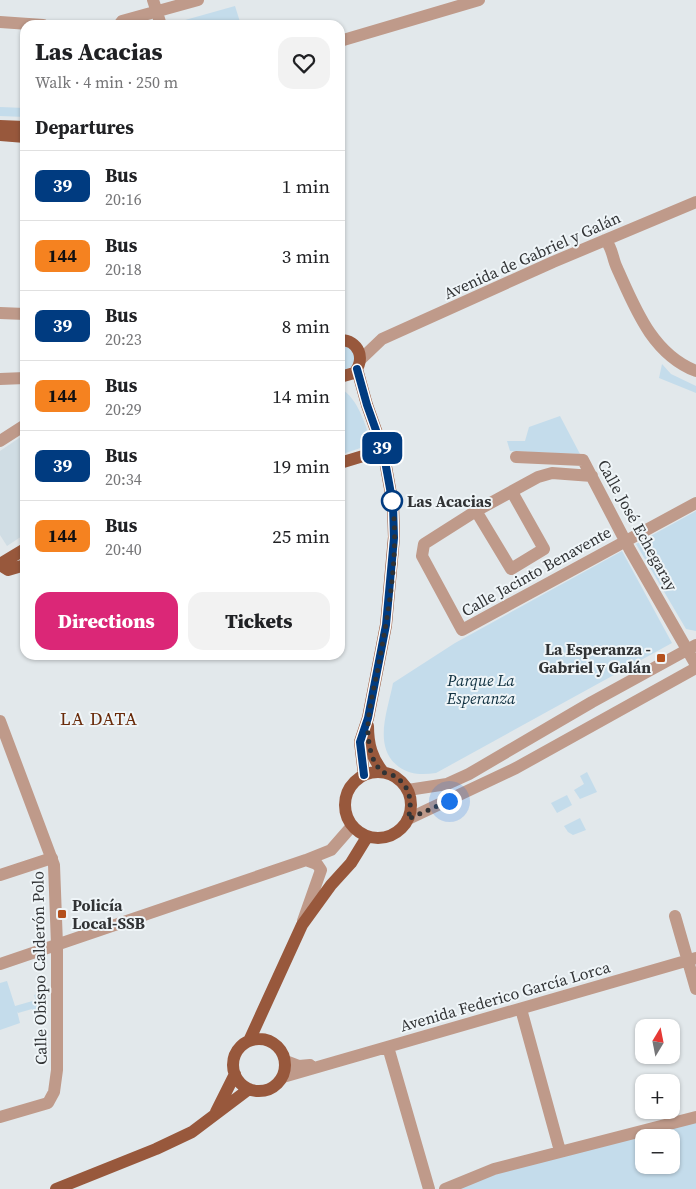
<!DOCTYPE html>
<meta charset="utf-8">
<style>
:root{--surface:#fff;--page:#f2f2f2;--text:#202124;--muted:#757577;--line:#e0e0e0;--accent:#db2777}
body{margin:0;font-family:"Source Serif 4",serif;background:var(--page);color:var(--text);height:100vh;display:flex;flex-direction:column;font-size:19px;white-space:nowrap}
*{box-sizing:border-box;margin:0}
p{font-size:16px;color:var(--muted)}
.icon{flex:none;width:28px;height:28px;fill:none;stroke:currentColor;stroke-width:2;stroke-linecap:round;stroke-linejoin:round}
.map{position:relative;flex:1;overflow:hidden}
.details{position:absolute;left:20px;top:20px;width:325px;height:640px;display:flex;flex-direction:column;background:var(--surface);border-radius:15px;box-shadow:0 1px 4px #0004}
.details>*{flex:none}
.badge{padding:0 10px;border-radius:8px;font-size:18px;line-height:32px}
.needle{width:32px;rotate:10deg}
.buttons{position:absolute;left:635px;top:1019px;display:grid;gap:10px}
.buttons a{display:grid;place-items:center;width:45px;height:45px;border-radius:10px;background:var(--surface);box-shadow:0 1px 4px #0004;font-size:25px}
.you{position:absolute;width:25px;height:25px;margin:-12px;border:4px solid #fff;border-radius:50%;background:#1a73e8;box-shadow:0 0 0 8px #1a73e833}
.map>.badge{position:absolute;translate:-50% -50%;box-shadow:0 0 0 2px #fff}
h2{padding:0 15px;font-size:19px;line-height:45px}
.round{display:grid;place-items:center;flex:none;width:52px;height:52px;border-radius:15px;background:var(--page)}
.overview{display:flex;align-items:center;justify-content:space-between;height:85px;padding:0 15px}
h1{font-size:24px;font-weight:800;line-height:38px}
.action{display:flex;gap:10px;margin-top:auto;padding:10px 15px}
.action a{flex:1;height:58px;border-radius:15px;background:var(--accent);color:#fff;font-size:20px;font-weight:800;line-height:58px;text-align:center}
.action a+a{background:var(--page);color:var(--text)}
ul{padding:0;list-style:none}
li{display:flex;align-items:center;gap:15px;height:70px;padding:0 15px;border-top:1px solid var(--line)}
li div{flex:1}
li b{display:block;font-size:19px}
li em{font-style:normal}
li .badge{min-width:55px;font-weight:700;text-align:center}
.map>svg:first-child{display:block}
.built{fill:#d0dde4}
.green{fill:#c4dceb;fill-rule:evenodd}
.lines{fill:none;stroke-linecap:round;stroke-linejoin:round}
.minor{stroke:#bf9a8a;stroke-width:12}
.major{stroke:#98583c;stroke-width:12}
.line-casing{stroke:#fff;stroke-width:11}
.line{stroke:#003b80;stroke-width:8}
.walk{stroke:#313335;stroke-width:5;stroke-dasharray:0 9}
.stop-dot{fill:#fff;stroke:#003b80;stroke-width:2.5}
.poi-dot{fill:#b4501d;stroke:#eff5f8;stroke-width:2}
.labels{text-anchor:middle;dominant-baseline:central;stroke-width:4;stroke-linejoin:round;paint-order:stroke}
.street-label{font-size:16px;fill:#313335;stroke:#eff5f8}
.stop-label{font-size:16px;font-weight:bold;fill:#313335;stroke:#eff5f8;text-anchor:start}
.poi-label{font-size:16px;font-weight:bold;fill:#313335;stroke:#eff5f8;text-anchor:end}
.park-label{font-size:16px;font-style:italic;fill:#0e2f3f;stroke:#eff5f8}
.neighbourhood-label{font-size:18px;letter-spacing:1px;fill:#692a09;stroke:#eff5f8}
</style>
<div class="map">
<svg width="696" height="1189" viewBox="0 0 696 1189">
<rect width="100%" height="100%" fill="#e2e8eb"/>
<path class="built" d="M25,434V534L7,546L0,535V451Z"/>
<path class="green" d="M235,6L241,25H179L178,22Z
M0,107L25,108V117L0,116Z
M340,344L352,347L356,364L340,373Z
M662,364L671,374L696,386V393L659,378Z
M340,388C359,399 365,425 372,444L340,455Z
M560,416L580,454L510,451L507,441H525L529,427Z
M696,511V631L686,629L636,544Z
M622,551L672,643L436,773C423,775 410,775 399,767C372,747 388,710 393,683L455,643Z
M587,772L597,792L580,799L574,790L584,784L580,776Z
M567,795L572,805L557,813L551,803Z
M580,818L586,830L573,835L568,832L564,826Z
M7,981L15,1006L36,1000L34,995L41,993L42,1016L36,1018L32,1009L18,1013L17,1011L20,1023L0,1030V983Z
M696,1117V1189H445ZM644,1138H671V1165H644Z"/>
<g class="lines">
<path class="minor" d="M153,0L161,25
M0,22L43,25
M119,25L122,21L198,0
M340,41L479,0
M605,240C613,248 612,258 617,268C635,308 652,354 696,371
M0,313L25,314
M360,360L382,339L553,262L696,202
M0,379L25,378
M0,441L25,425
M516,457L583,460L630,550L696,665
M592,476L552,473L538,477L476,511L424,544L422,556L462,630L696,503
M476,511L511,569L544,549L512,492
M0,721L54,865L57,945V1070L54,1092L48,1103L0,1117
M408,790L447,784L469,774L592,702L696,645
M408,819L516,768L696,668
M0,875L52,858
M675,916L696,989
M303,921L321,870L317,864L306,860
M0,964L306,860L331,850L352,826
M521,1009L560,1151
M388,1047L429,1189
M286,1061L299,1066L310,1065
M283,1077L696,958
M445,1189L494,1169L696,1117"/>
<path class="major" d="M0,126L25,127
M0,135L25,137
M340,340C359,340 366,359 354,373L340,377
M357,369L367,405L383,450L393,505L394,537L386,625L368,718L360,742L364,775
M340,463L383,450
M0,564L25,549
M0,565L8,570L25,565
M368,726C368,745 372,758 383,772
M345 805a33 33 0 1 1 66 0a33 33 0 1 1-66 0Z
M233 1065a26 26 0 1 1 52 0a26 26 0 1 1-52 0Z
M249,1041L302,925L331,885L351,863L367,837
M216,1112L235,1074
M56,1189L156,1149L192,1132L249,1089"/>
</g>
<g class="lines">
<g class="line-casing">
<path id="line" d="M357,369L367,405L383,450L393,505L394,538L386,625L368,718L360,742L364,775"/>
</g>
<use href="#line" class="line"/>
<path class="walk" d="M392,501C400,549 388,615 379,663C375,686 367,711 368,734C369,747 372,764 383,772C386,774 391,774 394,776C410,785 413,802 408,819L449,801"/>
</g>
<circle class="stop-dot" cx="392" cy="501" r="10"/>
<g class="poi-dot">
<rect x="656" y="653" width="10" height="10" rx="2.5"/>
<rect x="57" y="909" width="10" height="10" rx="2.5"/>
</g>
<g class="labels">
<g class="street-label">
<text transform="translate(532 255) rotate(-24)">Avenida de Gabriel y Galán</text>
<text transform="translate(638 525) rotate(61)">Calle José Echegaray</text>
<text transform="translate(536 571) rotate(-29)">Calle Jacinto Benavente</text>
<text transform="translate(39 968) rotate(-91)">Calle Obispo Calderón Polo</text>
<text transform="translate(505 996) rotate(-16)">Avenida Federico García Lorca</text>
</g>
<g class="stop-label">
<text x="407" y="501">Las Acacias</text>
</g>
<g class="poi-label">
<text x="651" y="649">La Esperanza -<tspan x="651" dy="18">Gabriel y Galán</tspan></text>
<text x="72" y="905" text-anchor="start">Policía<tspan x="72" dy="18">Local-SSB</tspan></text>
</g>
<g class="park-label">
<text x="481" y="680">Parque La<tspan x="481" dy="18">Esperanza</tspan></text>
</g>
<g class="neighbourhood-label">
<text x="99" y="718">LA DATA</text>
</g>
</g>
</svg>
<div class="buttons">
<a><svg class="needle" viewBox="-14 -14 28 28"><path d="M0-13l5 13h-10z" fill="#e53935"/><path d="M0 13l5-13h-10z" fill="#757577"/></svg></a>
<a>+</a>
<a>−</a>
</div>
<div class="you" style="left:449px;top:801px"></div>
<b class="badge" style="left:382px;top:448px;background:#003b80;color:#fff">39</b>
<section class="details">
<div class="overview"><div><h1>Las Acacias</h1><p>Walk · 4 min · 250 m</p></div><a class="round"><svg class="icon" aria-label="heart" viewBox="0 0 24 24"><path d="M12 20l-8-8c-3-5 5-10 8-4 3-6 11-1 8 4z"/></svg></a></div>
<h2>Departures</h2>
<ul>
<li><span class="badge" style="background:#003b80;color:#fff">39</span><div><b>Bus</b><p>20:16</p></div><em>1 min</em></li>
<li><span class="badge" style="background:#f58220;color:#111">144</span><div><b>Bus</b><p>20:18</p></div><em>3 min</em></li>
<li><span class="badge" style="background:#003b80;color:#fff">39</span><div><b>Bus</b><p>20:23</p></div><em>8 min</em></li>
<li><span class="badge" style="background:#f58220;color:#111">144</span><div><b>Bus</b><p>20:29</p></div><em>14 min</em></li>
<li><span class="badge" style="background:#003b80;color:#fff">39</span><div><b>Bus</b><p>20:34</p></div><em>19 min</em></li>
<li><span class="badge" style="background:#f58220;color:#111">144</span><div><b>Bus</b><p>20:40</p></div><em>25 min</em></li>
</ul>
<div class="action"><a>Directions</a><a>Tickets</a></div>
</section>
</div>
